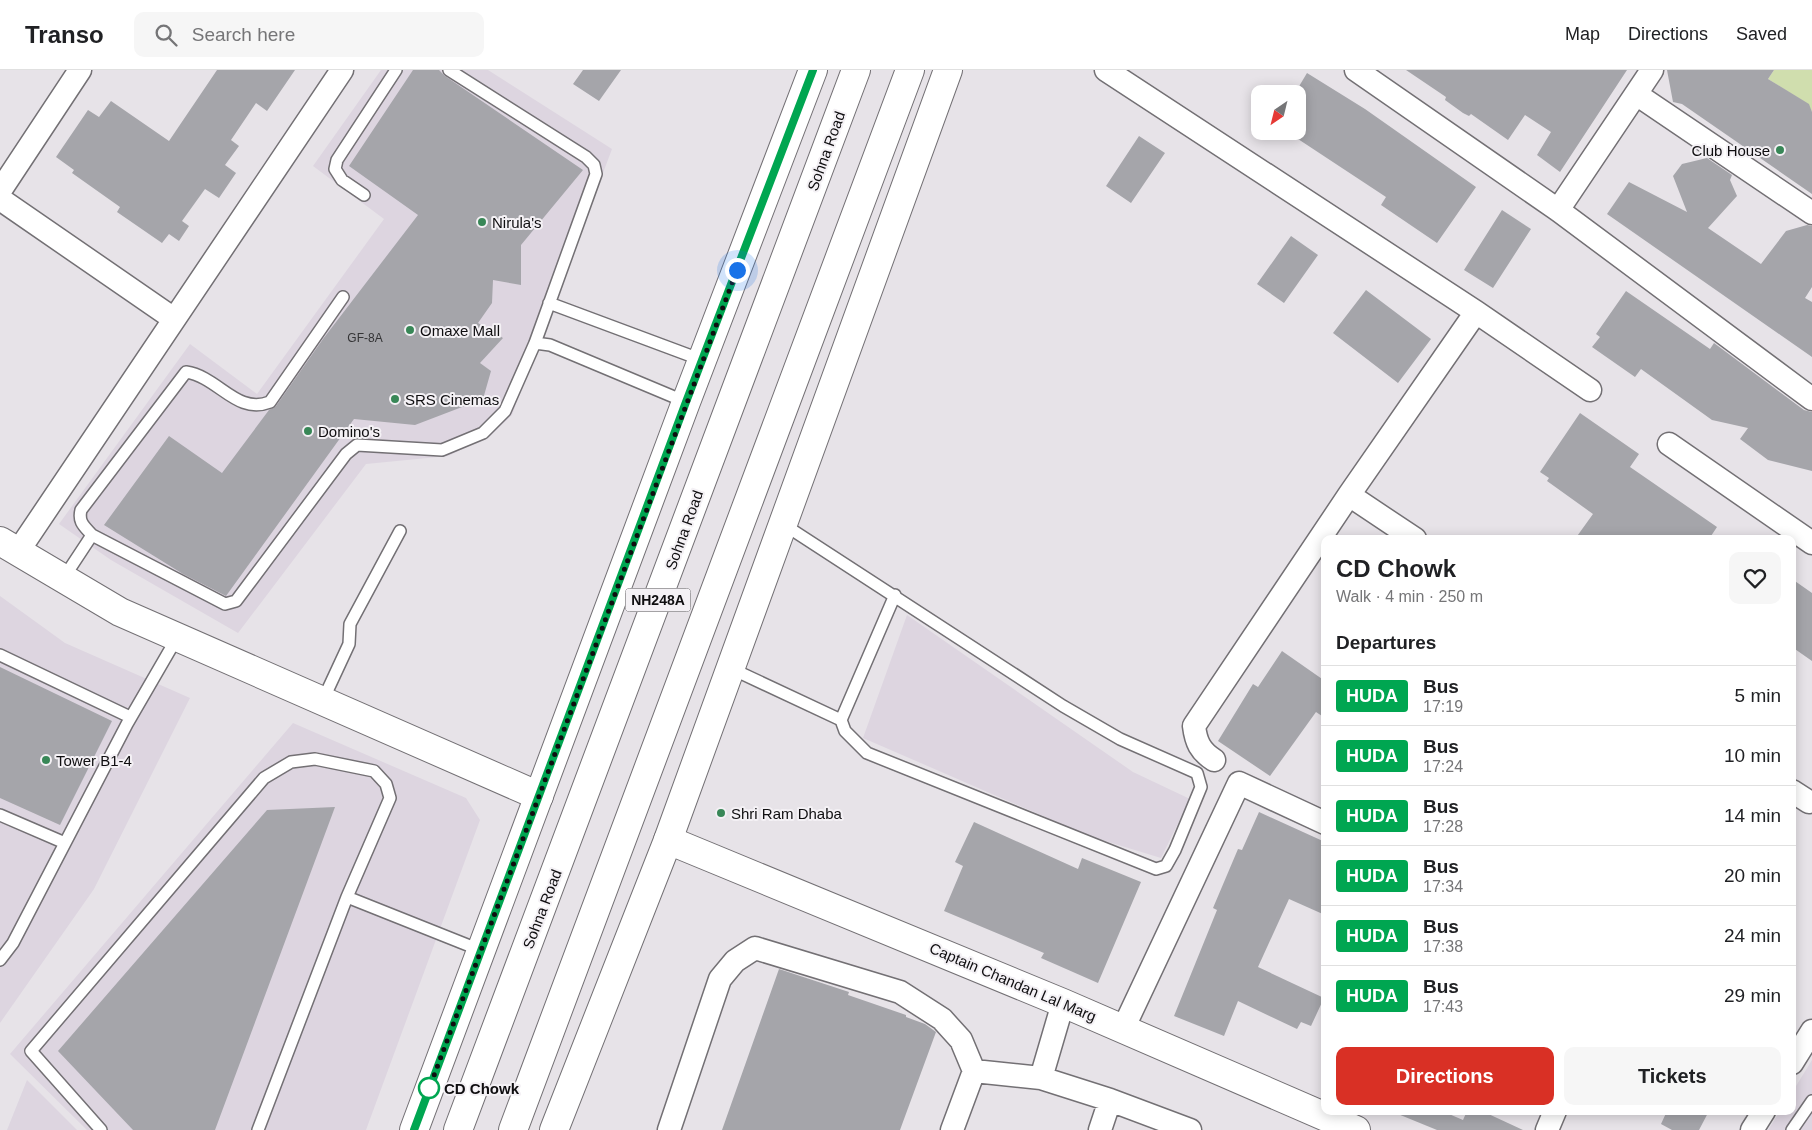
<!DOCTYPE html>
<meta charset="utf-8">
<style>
:root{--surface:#fff;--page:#f6f6f6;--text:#202124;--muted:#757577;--line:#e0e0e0;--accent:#d93025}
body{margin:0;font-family:Helvetica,sans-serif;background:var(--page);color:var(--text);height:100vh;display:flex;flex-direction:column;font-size:19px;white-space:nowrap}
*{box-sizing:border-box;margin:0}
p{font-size:16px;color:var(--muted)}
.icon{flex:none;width:28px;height:28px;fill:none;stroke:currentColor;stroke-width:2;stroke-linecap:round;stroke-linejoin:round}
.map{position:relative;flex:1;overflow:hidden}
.sheet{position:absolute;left:1321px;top:465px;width:475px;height:580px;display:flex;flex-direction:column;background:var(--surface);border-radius:10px;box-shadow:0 2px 12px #0003}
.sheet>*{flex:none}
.badge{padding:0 10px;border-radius:4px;font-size:18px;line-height:32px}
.needle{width:32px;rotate:215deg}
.buttons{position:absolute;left:1251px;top:15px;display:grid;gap:10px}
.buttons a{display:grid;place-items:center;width:55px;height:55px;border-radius:10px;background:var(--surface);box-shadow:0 2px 12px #0003;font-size:25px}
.you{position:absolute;width:25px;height:25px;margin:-12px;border:4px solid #fff;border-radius:50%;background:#1a73e8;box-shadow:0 0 0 8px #1a73e833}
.map>.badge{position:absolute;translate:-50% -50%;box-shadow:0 0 0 2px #fff}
h2{padding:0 15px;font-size:19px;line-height:45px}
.round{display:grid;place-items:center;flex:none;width:52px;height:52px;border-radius:10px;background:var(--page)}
.headline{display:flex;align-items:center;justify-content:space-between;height:85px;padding:0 15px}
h1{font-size:24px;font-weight:700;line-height:38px}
.primary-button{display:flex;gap:10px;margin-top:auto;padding:10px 15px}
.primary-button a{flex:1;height:58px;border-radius:10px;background:var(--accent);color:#fff;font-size:20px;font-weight:700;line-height:58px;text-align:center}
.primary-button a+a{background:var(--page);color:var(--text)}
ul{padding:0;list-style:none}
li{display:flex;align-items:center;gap:15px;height:60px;padding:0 15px;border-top:1px solid var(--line)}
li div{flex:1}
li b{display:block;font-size:19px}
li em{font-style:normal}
li .badge{min-width:55px;font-weight:700;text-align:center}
header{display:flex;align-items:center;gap:30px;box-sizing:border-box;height:70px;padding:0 25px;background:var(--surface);border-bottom:1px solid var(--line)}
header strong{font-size:24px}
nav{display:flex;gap:28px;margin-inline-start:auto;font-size:18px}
.search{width:350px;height:45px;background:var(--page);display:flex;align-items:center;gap:12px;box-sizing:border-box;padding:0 18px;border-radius:10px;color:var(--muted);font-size:19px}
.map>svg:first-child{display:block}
.built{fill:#ddd5e0}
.green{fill:#d0deae}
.building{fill:#a5a5aa}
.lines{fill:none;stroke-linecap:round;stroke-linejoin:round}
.service-casing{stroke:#737074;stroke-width:14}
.minor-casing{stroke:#737074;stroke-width:25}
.tertiary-casing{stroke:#737074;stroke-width:30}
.secondary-casing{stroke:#737074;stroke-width:30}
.trunk-casing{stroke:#737074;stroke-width:30}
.service{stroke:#fff;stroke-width:11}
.minor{stroke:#fff;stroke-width:22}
.tertiary{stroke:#fff;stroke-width:28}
.secondary{stroke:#fff;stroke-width:28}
.trunk{stroke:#fff;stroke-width:28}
.line-casing{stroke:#fff;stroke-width:11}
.line{stroke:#00a651;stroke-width:8}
.walk{stroke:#0f0e10;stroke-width:5;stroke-dasharray:0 9}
.poi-dot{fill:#388757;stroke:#f4f1f5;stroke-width:2}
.stop-dot{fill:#fff;stroke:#00a651;stroke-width:2.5}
.labels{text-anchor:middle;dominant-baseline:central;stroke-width:4;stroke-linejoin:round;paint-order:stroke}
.number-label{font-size:12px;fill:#343436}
.shield{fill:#f4f1f5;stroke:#545255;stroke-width:1}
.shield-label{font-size:14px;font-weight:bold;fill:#0f0e10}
.poi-label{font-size:15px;fill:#0f0e10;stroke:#f4f1f5;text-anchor:start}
.street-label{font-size:15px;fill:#0f0e10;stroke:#f4f1f5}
.stop-label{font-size:15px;font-weight:bold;fill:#0f0e10;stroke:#f4f1f5;text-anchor:start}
</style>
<header>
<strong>Transo</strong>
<div class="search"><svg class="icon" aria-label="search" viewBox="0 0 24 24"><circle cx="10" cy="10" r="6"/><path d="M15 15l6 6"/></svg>Search here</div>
<nav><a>Map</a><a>Directions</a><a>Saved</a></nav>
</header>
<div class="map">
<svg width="1812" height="1060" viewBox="0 0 1812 1060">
<rect width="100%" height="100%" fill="#e7e3e8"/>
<path class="built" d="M381,0H488L612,79L512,345L490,366L448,386L366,394L238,563L111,490L59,454L190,274L257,324L384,149L313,96Z
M0,526L65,573L190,628L94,819L0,953Z
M907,545L1133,702L1190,729L1161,788L1089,766L863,668Z
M293,653L466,728L480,750L366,1060H87L10,984Z
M1812,990V1060H1768L1780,1041H1792L1793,1021Z
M27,1010L77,1060H7Z"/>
<path class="green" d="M1774,0H1812V42L1808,34L1768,9Z"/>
<path class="building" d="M217,0H295L267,41L256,33L231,70L239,76L225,95L236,103L219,128L205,119L182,151L189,156L179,171L169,164L162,173L117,142L120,137L72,103L74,100L56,87L88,40L99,47L111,31L169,71Z
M413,0H439L445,6L583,100L521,175V215L493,210L492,233L478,253L503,268L480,293L491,301L483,329L415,355L354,349L226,526L183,504L104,455L169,366L222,403L269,340L276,336L323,269L418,145L349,96Z
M583,0H621L599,31L573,14Z
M1406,0H1627L1560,102L1537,85L1551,62L1525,45L1508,70L1471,44L1469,46L1463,43L1445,30L1446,27Z
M1667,0H1774L1768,9L1809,34L1812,42V124L1682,34L1673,32Z
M1307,3L1365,39L1476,117L1437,173L1381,135L1386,127L1298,69V18Z
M1139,66L1165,83L1131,133L1106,116Z
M1707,88L1732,105L1730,110L1737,126L1708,158L1761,194L1786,161L1807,155L1812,156V217L1805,228L1812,232V287L1607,144L1629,112L1687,142L1673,106L1682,94Z
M1502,140L1531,159L1493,218L1464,200Z
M1291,166L1318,185L1284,233L1257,214Z
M1366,220L1431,269L1398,313L1333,263Z
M1626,221L1710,279L1714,273L1804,340L1812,342V401L1768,390L1740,369L1748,358L1712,350L1641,299L1635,307L1592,277L1600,267L1596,264Z
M1580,343L1639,384L1630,397L1717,457L1709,469H1575L1593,444L1547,411L1549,408L1540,402Z
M1792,509L1812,523V591L1792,577Z
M1282,581L1325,611V648L1316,642L1270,706L1218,671L1253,614L1258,617Z
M0,597L112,651L60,755L0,728Z
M335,737L215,1060H133L58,981L267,740Z
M1259,742L1325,772V845L1289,829L1258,897L1324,928L1311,956L1301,952L1297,959L1238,931L1224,966L1174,946L1217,840L1213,838L1238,779L1242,780Z
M974,752L1078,799L1082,788L1141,812L1098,913L1041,888L1044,883L944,841L963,796L955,792Z
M779,899L849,922L848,925L906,945V947L925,954L936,962L900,1060H722Z
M1442,1041L1463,1050L1467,1041H1482L1523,1060H1437L1393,1042Z
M1667,1041H1709L1699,1060H1672L1661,1054Z"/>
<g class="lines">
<g class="service-casing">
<path id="service" d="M364,125L342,110L335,99L337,90L396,0
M343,227L270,332C236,345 219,307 186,302L81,440C78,452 84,456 92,465L225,534L236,531L346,384L357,375L442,380L483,363L505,341L535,273L596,104L594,95L586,87L449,0
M549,233L702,290
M535,273L550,275L686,332
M63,509L92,465
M0,585L130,647
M730,598L841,650L845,661L867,683L1156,799L1166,796L1175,780L1201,717L1197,703L1120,669L1063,636L783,454
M323,630L349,574L350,554L400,461
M841,650L895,525
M0,745L65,773
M347,827L480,880
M0,890L13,873L127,654L178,566
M101,1060L31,981L264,708L291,692L315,689L374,701L386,714L390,728L347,827L258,1060
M1792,1060L1812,1031"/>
</g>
<g class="minor-casing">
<path id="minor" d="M1106,0L1476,242L1590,320
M1356,0L1558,140L1812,329
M1636,24L1812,143
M0,121L80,0
M0,129L174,249
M1558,140L1652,0
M1669,374L1812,473
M1349,425L1415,469
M17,483L342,0
M1214,690C1200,681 1196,672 1194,656L1349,425L1476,242
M1792,721L1809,732
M1123,959L1239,713L1325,753
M1792,993L1812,961
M974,1001L1041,1008L1110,1030L1190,1060
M1041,1008L1063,933
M669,1060L720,909L735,891L755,878L900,922L942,949L961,970L974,1001L952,1060
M1100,1060L1110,1030
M1547,1060L1555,1041
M1752,1060L1764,1041"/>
</g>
<g class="tertiary-casing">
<path id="tertiary" d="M0,471L120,542L539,726
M668,770L1063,933L1356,1060"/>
</g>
<g class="secondary-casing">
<path id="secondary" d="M414,1060L686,332L813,0
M554,1060L668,770L948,0"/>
</g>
<g class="trunk-casing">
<path id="trunk" d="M458,1060L856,0
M513,1060L910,0"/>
</g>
<use href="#service" class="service"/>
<use href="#minor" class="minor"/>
<use href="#tertiary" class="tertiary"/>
<use href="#secondary" class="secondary"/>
<use href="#trunk" class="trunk"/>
</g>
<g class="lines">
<g class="line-casing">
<path id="line" d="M414,1060L686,332L813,0"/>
</g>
<use href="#line" class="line"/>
<path class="walk" d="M429,1018L427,1024L737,200"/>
</g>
<g class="poi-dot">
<circle cx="1780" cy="80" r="5"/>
<circle cx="482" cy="152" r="5"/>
<circle cx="410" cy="260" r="5"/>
<circle cx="395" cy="329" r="5"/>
<circle cx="308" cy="361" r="5"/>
<circle cx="46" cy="690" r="5"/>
<circle cx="721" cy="743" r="5"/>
</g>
<circle class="stop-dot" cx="429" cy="1018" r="10"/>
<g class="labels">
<g class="number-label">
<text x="365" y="268">GF-8A</text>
</g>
<rect class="shield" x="625.5" y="518.5" width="65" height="23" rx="4"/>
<g class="shield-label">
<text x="658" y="530">NH248A</text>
</g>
<g class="poi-label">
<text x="1770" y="80" text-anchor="end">Club House</text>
<text x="492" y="152">Nirula's</text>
<text x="420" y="260">Omaxe Mall</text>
<text x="405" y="329">SRS Cinemas</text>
<text x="318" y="361">Domino's</text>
<text x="56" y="690">Tower B1-4</text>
<text x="731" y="743">Shri Ram Dhaba</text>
</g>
<g class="street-label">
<text transform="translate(826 81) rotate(-70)">Sohna Road</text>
<text transform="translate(684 460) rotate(-70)">Sohna Road</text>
<text transform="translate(542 839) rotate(-69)">Sohna Road</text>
<text transform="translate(1013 912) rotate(23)">Captain Chandan Lal Marg</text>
</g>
<g class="stop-label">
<text x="444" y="1018">CD Chowk</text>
</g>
</g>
</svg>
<div class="buttons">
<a><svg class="needle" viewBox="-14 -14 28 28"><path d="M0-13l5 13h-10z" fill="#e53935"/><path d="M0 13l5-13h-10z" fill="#757577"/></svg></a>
</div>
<div class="you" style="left:737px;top:200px"></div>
<section class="sheet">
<div class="headline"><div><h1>CD Chowk</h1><p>Walk · 4 min · 250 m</p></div><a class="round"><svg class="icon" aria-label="heart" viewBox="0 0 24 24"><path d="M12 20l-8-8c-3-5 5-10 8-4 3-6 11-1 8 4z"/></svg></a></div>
<h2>Departures</h2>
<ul>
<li><span class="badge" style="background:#00a651;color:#fff">HUDA</span><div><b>Bus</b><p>17:19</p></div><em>5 min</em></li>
<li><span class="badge" style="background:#00a651;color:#fff">HUDA</span><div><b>Bus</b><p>17:24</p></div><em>10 min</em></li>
<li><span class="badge" style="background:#00a651;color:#fff">HUDA</span><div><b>Bus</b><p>17:28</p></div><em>14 min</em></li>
<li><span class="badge" style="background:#00a651;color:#fff">HUDA</span><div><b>Bus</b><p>17:34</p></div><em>20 min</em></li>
<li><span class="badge" style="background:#00a651;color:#fff">HUDA</span><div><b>Bus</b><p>17:38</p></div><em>24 min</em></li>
<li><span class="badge" style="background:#00a651;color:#fff">HUDA</span><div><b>Bus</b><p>17:43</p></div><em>29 min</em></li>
</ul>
<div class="primary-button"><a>Directions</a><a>Tickets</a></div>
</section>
</div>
